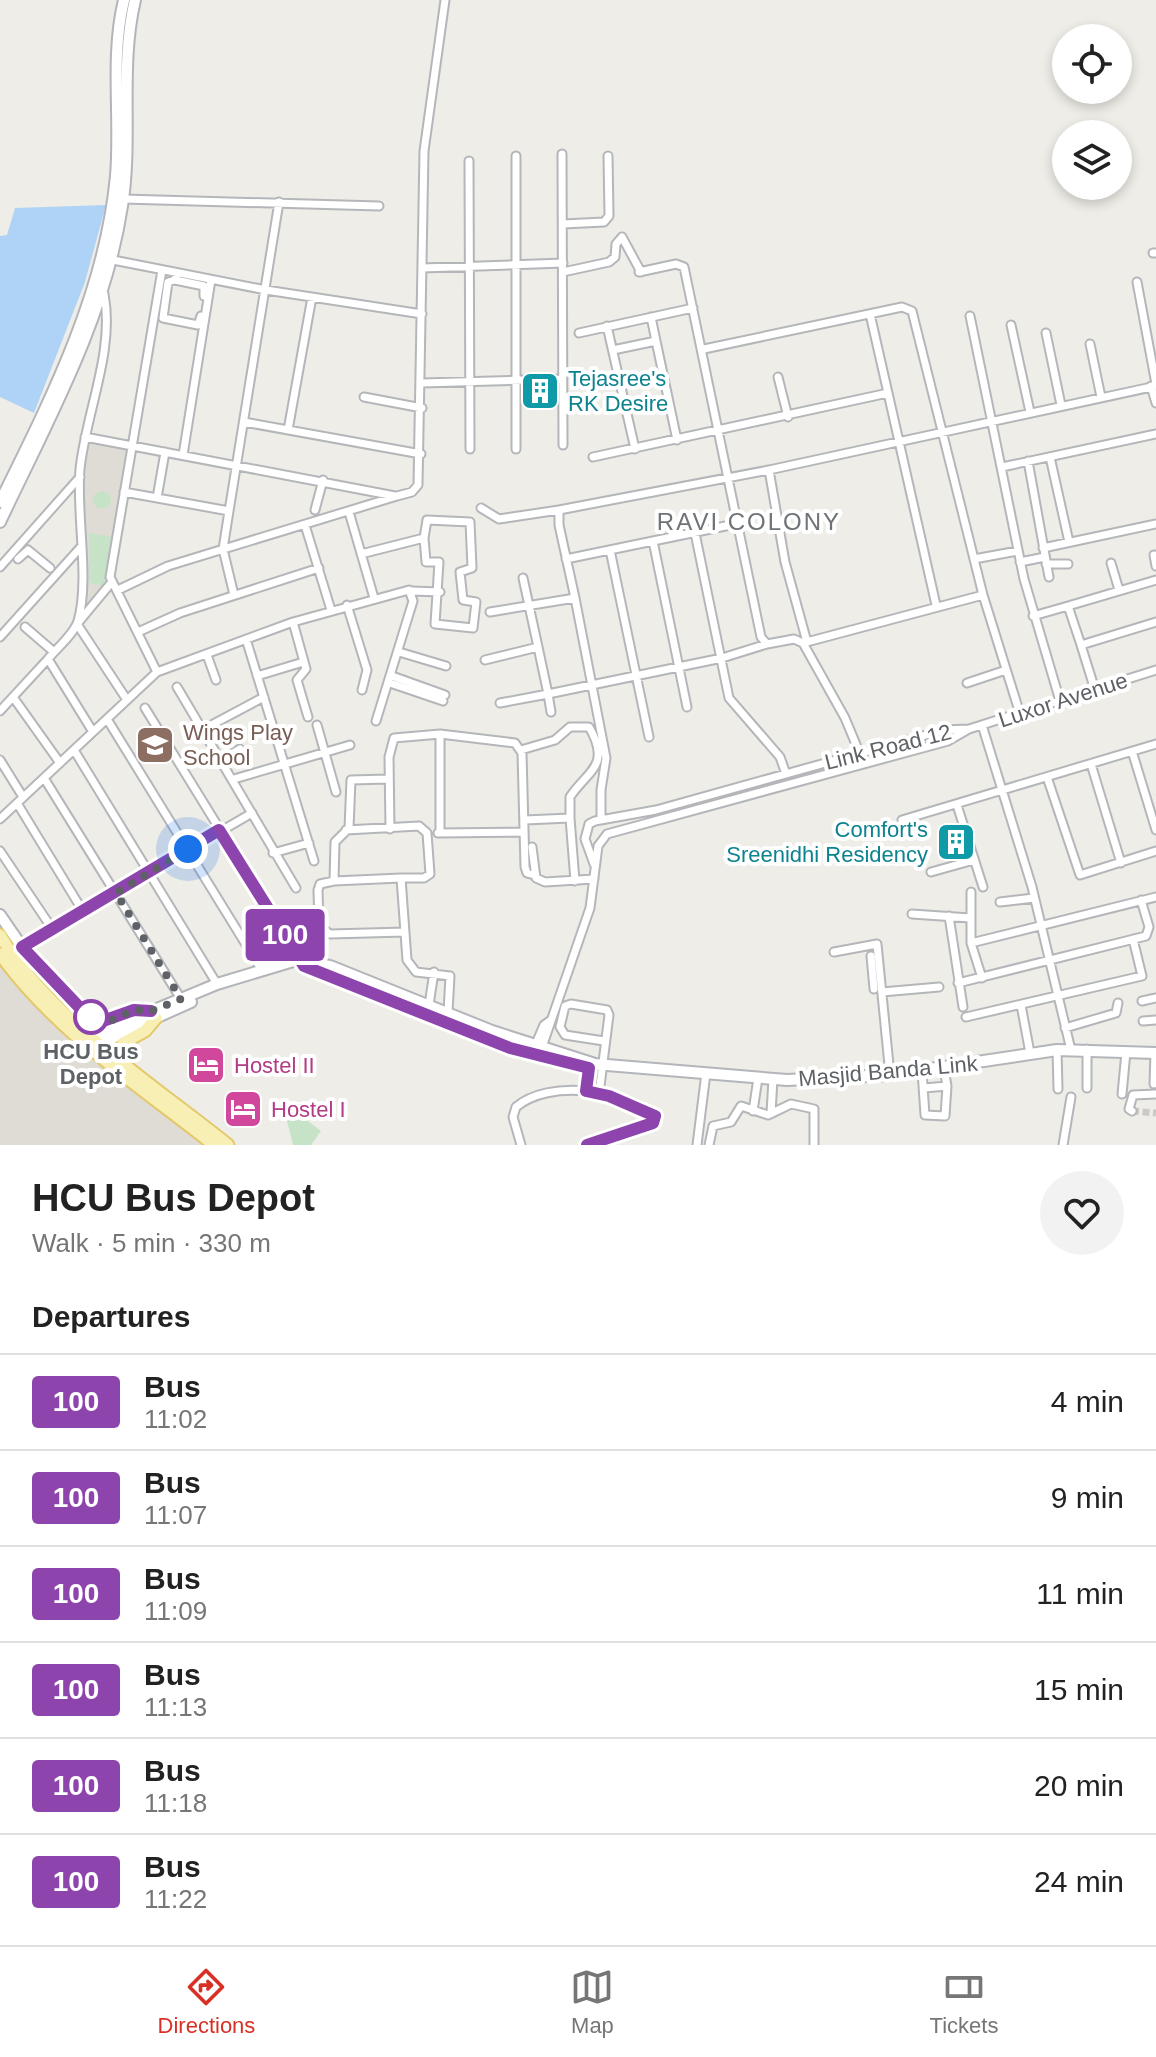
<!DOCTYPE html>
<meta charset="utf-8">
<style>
:root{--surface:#fff;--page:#f2f2f2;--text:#222;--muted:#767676;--line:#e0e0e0;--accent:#d93025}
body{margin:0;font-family:Arial,sans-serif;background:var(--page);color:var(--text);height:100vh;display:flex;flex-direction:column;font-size:30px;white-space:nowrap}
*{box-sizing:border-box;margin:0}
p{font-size:26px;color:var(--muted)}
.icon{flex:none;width:44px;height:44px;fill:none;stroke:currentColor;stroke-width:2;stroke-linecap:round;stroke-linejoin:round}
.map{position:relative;height:1145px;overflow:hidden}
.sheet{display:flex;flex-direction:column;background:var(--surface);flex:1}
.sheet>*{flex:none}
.badge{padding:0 16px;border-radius:6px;font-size:28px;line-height:52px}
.tools{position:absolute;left:1052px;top:24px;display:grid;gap:16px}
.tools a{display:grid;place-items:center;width:80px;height:80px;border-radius:50%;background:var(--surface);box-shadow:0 4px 12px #0003;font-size:40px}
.you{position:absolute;width:40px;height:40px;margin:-20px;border:6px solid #fff;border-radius:50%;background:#1a73e8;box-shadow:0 0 0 12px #1a73e833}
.map>.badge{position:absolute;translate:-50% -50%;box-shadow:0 0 0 4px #fff}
h2{padding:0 32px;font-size:30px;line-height:72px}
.round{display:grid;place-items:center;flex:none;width:84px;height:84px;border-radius:42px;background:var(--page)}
.overview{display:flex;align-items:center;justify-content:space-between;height:136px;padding:0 32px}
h1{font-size:38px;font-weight:800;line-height:60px}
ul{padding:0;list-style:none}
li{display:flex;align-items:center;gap:24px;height:96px;padding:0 32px;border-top:2px solid var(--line)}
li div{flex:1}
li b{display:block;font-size:30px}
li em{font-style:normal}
li .badge{min-width:88px;font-weight:700;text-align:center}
.tab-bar{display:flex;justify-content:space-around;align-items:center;height:112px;border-top:2px solid var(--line);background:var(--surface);font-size:22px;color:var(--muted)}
.tab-bar a{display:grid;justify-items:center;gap:4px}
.tab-bar .selected{color:var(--accent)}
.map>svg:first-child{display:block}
.education{fill:#dedcd5}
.green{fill:#c6e3c8}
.water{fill:#afd3f6}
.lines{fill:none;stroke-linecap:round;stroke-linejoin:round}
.street-tunnel{stroke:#cbcac6;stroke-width:7;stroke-dasharray:7 3.5;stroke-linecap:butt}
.street-casing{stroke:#b4b6ba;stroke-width:11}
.secondary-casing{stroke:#b3b5ba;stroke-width:14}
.primary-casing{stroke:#e3c86c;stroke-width:15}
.street{stroke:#fff;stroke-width:7}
.secondary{stroke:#fff;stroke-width:10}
.primary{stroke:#f7efb4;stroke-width:11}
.line-casing{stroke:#fff;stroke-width:18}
.line{stroke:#8e44ad;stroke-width:12}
.walk{stroke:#5e6165;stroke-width:8;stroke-dasharray:0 14.4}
.stop-dot{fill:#fff;stroke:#8e44ad;stroke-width:4}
.labels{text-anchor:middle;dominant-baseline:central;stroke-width:8;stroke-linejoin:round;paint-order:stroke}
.culture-label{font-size:22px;fill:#0d838f;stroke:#fff;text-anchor:start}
.street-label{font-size:22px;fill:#5e6165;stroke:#fff}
.education-label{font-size:22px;fill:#785e54;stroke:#fff;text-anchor:start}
.stop-label{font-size:22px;font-weight:bold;fill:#5e6165;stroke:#fff}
.hotel-label{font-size:22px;fill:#b23c85;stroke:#fff;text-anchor:start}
.neighbourhood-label{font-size:24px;letter-spacing:2px;fill:#6f7377;stroke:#fff}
</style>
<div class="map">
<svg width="1156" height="1145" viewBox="0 0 1156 1145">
<rect width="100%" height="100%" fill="#efede7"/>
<path class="education" d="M85,437L133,445L111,583L77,624L81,596L80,470Z
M0,960L205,1145H0Z"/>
<path class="green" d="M93 500a9 9 0 1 1 18 0a9 9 0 1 1-18 0Z
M89,533L113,537L105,586L89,583Z
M282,1101L321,1131L311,1145H293Z"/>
<path class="water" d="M106,205L85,282L34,413L0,397V236L7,235L15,208Z"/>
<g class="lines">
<path class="street-tunnel" d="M1132,1111L1156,1113"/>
<g class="street-casing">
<path id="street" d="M562,154L563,445
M516,156V449
M469,161L470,449
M123,199L379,206
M563,224L604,222L609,216L608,156
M1153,253H1156
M113,260L266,290L422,314
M422,268L563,263
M563,272L609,262L615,257L616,244L622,237L641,272
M639,272L676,264L684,267L761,637L767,644L794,639L803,643
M177,273L175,280L168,282L163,318L198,325L201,316
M175,280L204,286V296
M1137,282L1156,384
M870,314L888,393
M970,316L1024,579L1060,701
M651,317L656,341
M1011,325L1030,412
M607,326L635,449
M579,333L693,308
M1046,333L1061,405
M1090,344L1101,397
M704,349L902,307L912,311L983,595
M613,350L656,341L677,440
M778,377L788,417
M422,383L562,379
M1151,386L1156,403
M364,397L422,408
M244,422L421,454
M288,430L312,297
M85,437L395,496
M183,455L211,280
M593,457L888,393L936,605
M1050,457L1069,542
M1028,461L1049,577
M1002,467L1156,434
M769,470L785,562L807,642
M124,492L229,511L279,202
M157,498L165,452
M481,508L499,519L559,510
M315,510L323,480
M229,511L223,549L234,595
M349,512L374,598
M305,525L331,610
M695,533L729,698L780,757L786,774
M653,541L687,707
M1043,548L1156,524
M610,550L649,737
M361,554L424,538L427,520L470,522L472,568L460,572L463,600L476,602L473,628L435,624L439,562H426L424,538
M1154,555L1156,566
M18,559L28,550L50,568
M566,559L740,523
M974,559L1018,551
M1020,562L1045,557
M1111,563L1119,590
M1046,564H1068
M0,567L80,477
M523,578L538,647
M1156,580L1068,606L1081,645L1156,622
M111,583L77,624L127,700
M118,590L168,566L397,496L412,492L418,485L424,151L445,0
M412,591L440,592
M575,598L559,525V510L769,470L1156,386
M347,605L367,670L362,690
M490,612L575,598L606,758L601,790V820
M1033,616L1068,606
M293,622L306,669L297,680L308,717
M25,627L54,652
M138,632L180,613L319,568
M0,637L80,548
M246,639L314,861
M1081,645L1095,690
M399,652L446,666
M207,655L216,680
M485,660L538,647L548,694L722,658L767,644
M157,672L110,577L162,270
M257,676L300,663
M392,676L445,695
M390,683L443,701
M967,683L1006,670
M177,687L296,888
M13,697L60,763
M500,703L548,694L551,712
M145,708L301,961
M0,711L48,659
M107,719L261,969
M317,725L336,792
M982,725L1032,887L1071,1050
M202,730L264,697
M93,732L48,659C56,649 74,634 78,621C90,580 76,514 80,469C86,412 115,351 104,294
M74,750L217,984
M521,750L555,740L570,727H589C612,766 587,771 570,797V818
M1132,751L1156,830
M860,754L845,718L803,643L983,595L1020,714
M0,760L23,797
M222,760L240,749
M1091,764L1121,863
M1047,777L1080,875L1156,851
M44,778L181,999
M234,779L350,745
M388,779L351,780L349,828L335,842L334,881L320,884L318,890L319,926L330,934L405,932
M17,803L84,913
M957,805L983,887
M0,819L157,672L293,622L409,590L413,601L376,721
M525,820L570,818L575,881
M902,820L1156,744
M390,829L389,757L394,738L440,734L515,743L522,753L525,867L527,873L534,875
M346,830L419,826L427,833L430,874L424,878H401L407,960L416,972L450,976L448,1012
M438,833L524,832
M440,833V734
M532,847L536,878L545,882L594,879
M0,851L53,930
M273,853L309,843
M594,864L585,839L589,824L595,821L656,810L944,730L969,729
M931,872L974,860
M334,881L401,878
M971,892V943L982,978
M1000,902L1034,898
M912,914L970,918
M949,916L963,1007
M971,943L1156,897
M20,948L252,813
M834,952L877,944L890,1075
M871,956L874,989
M958,983L1146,936L1149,927L1141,900
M882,992L939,987
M1142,1001L1156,998
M429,1005L434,972
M1021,1005L1030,1053
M966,1017L1142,976L1133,939
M1143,1021L1156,1020
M1065,1028L1116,1013L1118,1003
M535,1046L544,1025L551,1020
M1087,1049V1088
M541,1050L590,908L598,846L607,834L948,741L969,729L1156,670
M1057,1050L1058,1089
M922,1071L925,1115L945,1116L947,1086L944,1069
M1154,1084L1155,1052
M924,1088L947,1086
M586,1091L589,1068
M599,1094L609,1015L607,1010L571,1004L565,1006L560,1027L565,1035L604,1041
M1122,1094L1126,1052
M753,1111L758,1078
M1132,1111L1129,1109L1133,1095L1156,1094
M771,1113L773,1079
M521,1145L513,1117L516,1107C549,1079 623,1089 655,1116L653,1123L587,1145
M697,1145L706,1073
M709,1145L713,1126L731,1122L741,1106L768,1115L791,1104L814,1109V1145
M1063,1145L1071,1097"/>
</g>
<g class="secondary-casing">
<path id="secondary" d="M0,502C51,399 105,293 116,176C121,118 110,57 124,0
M0,522C48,420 105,319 122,206C133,138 119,67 135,0
M0,915L22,947L89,1015L100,1022L134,1010L145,1011
M304,966L510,1048L589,1068L595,1064
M90,1042L116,1026L217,984L300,959L330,966L492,1031L595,1064L787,1080L890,1075L1057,1050L1156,1053
M96,1051L117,1035L191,1002"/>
</g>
<g class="primary-casing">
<path id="primary" d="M0,935C46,1016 155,1086 228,1145
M0,954C55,1031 141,1087 214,1145
M124,1062L123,1043L145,1031L156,1018"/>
</g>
<use href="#street" class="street"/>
<use href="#secondary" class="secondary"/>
<use href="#primary" class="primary"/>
</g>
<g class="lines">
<g class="line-casing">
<path id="line" d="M151,1011L134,1010L100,1022L81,1009L22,947L219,830L304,966L510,1048L589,1068L586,1091L609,1096L655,1116L653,1123L587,1145"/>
</g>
<use href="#line" class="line"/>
<path class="walk" d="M91,1017L89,1015L100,1022L110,1021L134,1010L151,1011L181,999L116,893L188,849"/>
</g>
<defs>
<g id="building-square" transform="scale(2)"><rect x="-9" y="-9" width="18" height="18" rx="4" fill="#0f9aa8" stroke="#fff"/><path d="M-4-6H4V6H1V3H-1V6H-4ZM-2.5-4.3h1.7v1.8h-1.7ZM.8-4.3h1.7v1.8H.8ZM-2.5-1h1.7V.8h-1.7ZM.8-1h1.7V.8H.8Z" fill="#fff"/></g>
<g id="university-square" transform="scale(2)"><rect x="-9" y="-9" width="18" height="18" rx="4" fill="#8d6e63" stroke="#fff"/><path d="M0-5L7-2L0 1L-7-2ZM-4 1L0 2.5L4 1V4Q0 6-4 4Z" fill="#fff"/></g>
<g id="hotel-square" transform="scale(2)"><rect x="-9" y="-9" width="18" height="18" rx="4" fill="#d1479c" stroke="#fff"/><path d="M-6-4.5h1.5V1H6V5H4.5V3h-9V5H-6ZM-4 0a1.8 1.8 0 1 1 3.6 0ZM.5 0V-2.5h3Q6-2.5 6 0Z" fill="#fff"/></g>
</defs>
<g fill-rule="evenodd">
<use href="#building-square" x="540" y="391"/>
<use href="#university-square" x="155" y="745"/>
<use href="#building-square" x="956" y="842"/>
<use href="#hotel-square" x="206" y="1065"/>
<use href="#hotel-square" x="243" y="1109"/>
</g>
<circle class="stop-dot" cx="91" cy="1017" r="16"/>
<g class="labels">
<g class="culture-label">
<text x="568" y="378">Tejasree's<tspan x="568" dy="25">RK Desire</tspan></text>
<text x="928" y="829" text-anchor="end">Comfort's<tspan x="928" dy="25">Sreenidhi Residency</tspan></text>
</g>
<g class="street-label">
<text transform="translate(1063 700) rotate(-18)">Luxor Avenue</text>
<text transform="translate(888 747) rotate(-14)">Link Road 12</text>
<text transform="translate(888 1071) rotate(-5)">Masjid Banda Link</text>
</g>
<g class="education-label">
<text x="183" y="732">Wings Play<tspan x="183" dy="25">School</tspan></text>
</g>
<g class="stop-label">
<text x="91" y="1051">HCU Bus<tspan x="91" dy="25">Depot</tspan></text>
</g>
<g class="hotel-label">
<text x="234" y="1065">Hostel II</text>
<text x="271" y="1109">Hostel I</text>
</g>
<g class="neighbourhood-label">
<text x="749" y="521">RAVI COLONY</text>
</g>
</g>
</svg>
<div class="tools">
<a><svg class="icon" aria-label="locate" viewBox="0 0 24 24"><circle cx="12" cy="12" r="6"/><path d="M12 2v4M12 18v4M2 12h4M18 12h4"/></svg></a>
<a><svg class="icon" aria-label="layers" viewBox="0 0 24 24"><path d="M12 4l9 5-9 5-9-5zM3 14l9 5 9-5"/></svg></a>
</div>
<div class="you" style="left:188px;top:849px"></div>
<b class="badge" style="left:285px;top:935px;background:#8e44ad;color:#fff">100</b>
</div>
<section class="sheet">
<div class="overview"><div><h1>HCU Bus Depot</h1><p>Walk · 5 min · 330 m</p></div><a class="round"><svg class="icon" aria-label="heart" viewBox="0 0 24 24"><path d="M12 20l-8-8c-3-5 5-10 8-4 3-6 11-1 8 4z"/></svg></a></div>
<h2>Departures</h2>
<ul>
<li><span class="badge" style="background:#8e44ad;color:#fff">100</span><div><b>Bus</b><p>11:02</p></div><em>4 min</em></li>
<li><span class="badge" style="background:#8e44ad;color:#fff">100</span><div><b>Bus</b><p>11:07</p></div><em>9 min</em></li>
<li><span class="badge" style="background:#8e44ad;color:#fff">100</span><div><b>Bus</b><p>11:09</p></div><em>11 min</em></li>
<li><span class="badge" style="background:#8e44ad;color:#fff">100</span><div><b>Bus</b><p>11:13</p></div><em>15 min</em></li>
<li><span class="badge" style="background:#8e44ad;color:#fff">100</span><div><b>Bus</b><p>11:18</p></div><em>20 min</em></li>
<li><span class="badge" style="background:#8e44ad;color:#fff">100</span><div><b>Bus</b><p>11:22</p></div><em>24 min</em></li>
</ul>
</section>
<nav class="tab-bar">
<a class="selected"><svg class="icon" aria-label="directions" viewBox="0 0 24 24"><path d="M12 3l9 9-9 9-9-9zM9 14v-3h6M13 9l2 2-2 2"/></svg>Directions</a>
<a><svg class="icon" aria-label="map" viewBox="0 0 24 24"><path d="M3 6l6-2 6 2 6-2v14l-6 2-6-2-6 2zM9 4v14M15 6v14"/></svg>Map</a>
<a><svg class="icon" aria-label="tickets" viewBox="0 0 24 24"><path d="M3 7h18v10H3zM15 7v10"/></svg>Tickets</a>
</nav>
